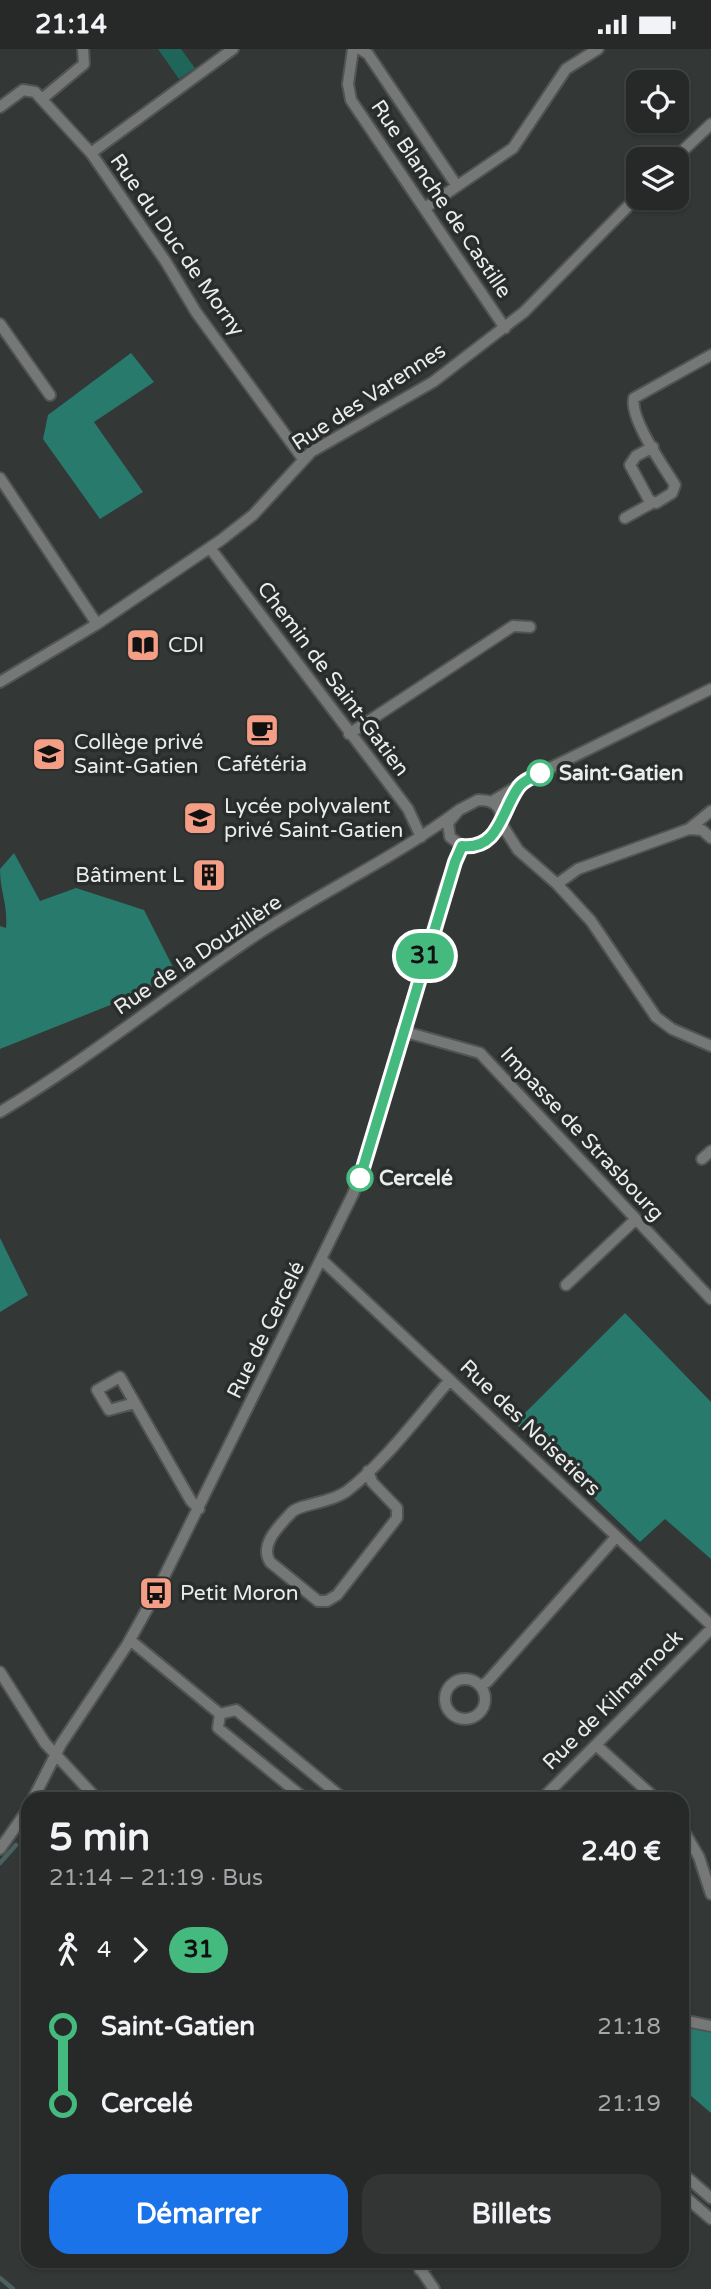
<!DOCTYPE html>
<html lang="fr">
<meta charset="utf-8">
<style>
:root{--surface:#262928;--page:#323534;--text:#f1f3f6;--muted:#a4a6a8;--line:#424545;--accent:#1a73e8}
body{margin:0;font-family:"Varela Round",sans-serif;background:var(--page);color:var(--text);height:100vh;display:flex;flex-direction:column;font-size:26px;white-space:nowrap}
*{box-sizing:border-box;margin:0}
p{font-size:23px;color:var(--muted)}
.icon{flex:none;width:38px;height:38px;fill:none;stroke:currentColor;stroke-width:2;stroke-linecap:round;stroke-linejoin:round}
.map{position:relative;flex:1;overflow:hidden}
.sheet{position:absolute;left:21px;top:1743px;width:668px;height:476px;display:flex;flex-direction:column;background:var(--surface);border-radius:21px;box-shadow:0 2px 5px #0004,0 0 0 2px var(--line)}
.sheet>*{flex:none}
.badge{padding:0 14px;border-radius:23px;font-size:24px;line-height:46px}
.controls{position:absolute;left:626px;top:21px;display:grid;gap:14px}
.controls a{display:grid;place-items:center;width:63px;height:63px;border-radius:14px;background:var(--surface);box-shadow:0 2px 5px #0004,0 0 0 2px var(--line);font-size:35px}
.map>.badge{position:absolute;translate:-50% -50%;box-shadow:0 0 0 4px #fff}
.legs{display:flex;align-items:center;gap:10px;height:77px;padding:0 28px;font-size:23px}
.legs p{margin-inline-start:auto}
.summary{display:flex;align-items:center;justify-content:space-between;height:119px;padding:0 28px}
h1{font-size:38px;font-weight:700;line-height:52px}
.primary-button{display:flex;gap:14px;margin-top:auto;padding:14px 28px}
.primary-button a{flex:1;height:80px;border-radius:21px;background:var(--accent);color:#fff;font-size:28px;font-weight:700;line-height:80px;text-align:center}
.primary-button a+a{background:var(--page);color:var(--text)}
ul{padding:0 28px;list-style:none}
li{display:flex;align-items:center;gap:24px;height:77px;font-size:26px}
li i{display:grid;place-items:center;width:10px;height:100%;margin:0 9px;background:currentColor}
li i::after{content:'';width:18px;height:18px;margin:-9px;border:5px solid;border-radius:50%;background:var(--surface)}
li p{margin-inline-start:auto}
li:first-child i{background:linear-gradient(#0000 50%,currentColor 0)}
li:last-child i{background:linear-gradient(currentColor 50%,#0000 0)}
.status{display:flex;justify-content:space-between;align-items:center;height:49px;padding:0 35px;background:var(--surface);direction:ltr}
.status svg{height:19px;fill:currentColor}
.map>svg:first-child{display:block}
.green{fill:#1f655a}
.forest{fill:#287a6d}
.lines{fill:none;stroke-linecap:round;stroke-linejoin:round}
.stream{stroke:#49625f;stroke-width:4.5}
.street-casing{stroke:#505453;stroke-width:14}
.street{stroke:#767777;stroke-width:10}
.line-1-casing{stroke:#fff;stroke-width:16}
.line-1{stroke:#44ba7f;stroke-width:10}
.stop-1-dot{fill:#fff;stroke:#44ba7f;stroke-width:3.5}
.labels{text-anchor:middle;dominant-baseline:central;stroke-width:7;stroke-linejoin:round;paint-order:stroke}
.street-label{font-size:21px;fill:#ebeded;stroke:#292d2c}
.poi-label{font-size:21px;fill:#ebeded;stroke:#292d2c;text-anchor:start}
.stop-label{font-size:21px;font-weight:bold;fill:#ebeded;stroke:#292d2c;text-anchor:start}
</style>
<div class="status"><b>21:14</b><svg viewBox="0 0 49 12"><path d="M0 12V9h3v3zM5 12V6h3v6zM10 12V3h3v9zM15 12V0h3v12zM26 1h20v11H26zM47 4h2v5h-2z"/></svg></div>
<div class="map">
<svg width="711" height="2240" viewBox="0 0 711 2240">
<rect width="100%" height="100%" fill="#333736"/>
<path class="green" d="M158,0H181L195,19L179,30Z"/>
<path class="forest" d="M131,304L154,333L94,373L143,443L100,470L43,390L48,366Z
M14,804L40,852L76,839L144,861L175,922L148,941L0,1000V877L6,879C8,855 0,843 0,820Z
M0,1189L28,1246L0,1263Z
M625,1264L711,1353V1510L665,1470L640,1493L515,1374Z
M711,1974V2064L683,2040L682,1979Z"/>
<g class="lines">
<path class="stream" d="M0,1814L16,1796
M0,2229L13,2240"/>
<g class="street-casing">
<path id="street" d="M353,0L348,35L351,51L505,279
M360,0L368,5L457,137
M43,49L84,15L83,0
M0,58L23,41L35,43L91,104L166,213L196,263L303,410
M91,104L233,0
M674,110L711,75
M425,159L513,99L566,20L598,0
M0,275L50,346
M653,398L636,407L630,416L649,451L656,454L672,444L675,436C664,418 629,369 634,349L711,306
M0,429L97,575
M625,469L652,454
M210,499L387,732L408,760L421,788
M0,633L97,575L221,491L253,466L311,403L433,333L524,263L639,146
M349,685L513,577L530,578
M478,751C519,750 499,801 462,797L450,788L448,774L459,761Z
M491,753L540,724L711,640
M502,770L518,739
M501,774L518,801L557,835L591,872L656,968L672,980L711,997
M689,780L711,762
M557,835L578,820L689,780L702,781L711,789
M402,982L480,1004L711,1250
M0,1063C90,1009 172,942 259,884C325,841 396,808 459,761
M702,1110L711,1102
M322,1211L711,1576
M566,1236L636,1170
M135,1354L109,1361L97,1341L120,1328L191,1452L199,1460
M368,1422L372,1433L397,1459V1469L337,1546L327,1552H318L270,1513C259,1495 280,1476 292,1463C300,1455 331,1454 347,1442C383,1415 420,1365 450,1331
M130,1591L220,1665
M0,1623L45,1694L97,1750
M445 1650a20 20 0 1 1 40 0a20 20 0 1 1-40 0Z
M480,1637L487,1633L616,1488
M220,1665L236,1661L340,1747L339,1750
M220,1665L218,1679L305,1750
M596,1696L656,1750
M33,1750L61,1695L127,1596L156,1544L353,1145L369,1104L445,839L462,797
M542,1750L711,1580
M682,1779L699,1808L711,1845
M0,1800L28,1760
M682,1971L711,1977
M682,2124L711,2149
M682,2145L711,2170
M415,2212L434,2240
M420,2221L433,2212"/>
</g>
<use href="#street" class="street"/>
</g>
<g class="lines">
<g class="line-1-casing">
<path id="line-1" d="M360,1129L455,813L462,797C499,801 501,763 518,739C522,732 533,728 540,724"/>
</g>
<use href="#line-1" class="line-1"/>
</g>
<defs>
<g id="library-square" transform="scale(1.75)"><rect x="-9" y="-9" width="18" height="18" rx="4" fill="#f49e86" stroke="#292d2c"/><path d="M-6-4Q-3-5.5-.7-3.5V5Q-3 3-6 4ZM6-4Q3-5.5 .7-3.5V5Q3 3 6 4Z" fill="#111"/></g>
<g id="cafe-square" transform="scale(1.75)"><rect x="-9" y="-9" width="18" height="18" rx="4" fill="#f49e86" stroke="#292d2c"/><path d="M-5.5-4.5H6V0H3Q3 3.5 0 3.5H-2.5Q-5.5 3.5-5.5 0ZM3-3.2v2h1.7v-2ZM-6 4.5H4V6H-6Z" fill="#111"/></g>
<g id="school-square" transform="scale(1.75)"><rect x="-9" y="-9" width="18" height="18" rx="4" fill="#f49e86" stroke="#292d2c"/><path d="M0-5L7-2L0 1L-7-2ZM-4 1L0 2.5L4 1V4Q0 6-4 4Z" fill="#111"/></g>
<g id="building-square" transform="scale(1.75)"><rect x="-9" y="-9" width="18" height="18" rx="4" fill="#f49e86" stroke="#292d2c"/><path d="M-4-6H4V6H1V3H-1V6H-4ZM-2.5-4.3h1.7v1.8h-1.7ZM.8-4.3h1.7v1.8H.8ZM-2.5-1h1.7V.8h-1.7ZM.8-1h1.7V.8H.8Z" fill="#111"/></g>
<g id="bus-square" transform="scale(1.75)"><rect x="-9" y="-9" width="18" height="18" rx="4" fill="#f49e86" stroke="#292d2c"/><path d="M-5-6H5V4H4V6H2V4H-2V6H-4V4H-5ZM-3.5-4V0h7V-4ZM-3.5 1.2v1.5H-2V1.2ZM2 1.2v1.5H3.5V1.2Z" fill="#111"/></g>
</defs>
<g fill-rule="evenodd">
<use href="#library-square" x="143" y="596"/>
<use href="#cafe-square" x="262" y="681"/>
<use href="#school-square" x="49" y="705"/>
<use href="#school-square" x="200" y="769"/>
<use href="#building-square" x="209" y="826"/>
<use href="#bus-square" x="156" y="1544"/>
</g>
<g class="stop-1-dot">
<circle cx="540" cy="724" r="12"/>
<circle cx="360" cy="1129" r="12"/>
</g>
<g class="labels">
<g class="street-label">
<text transform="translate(441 150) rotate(56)">Rue Blanche de Castille</text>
<text transform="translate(177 196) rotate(55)">Rue du Duc de Morny</text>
<text transform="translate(369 348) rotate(-33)">Rue des Varennes</text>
<text transform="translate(333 630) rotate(53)">Chemin de Saint-Gatien</text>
<text transform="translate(198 906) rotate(-34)">Rue de la Douzillère</text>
<text transform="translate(582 1085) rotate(47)">Impasse de Strasbourg</text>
<text transform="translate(266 1281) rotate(-64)">Rue de Cercelé</text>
<text transform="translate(530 1379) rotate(44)">Rue des Noisetiers</text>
<text transform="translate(613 1651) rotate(-45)">Rue de Kilmarnock</text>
</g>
<g class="poi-label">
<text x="168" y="596">CDI</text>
<text x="74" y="693">Collège privé<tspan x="74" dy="24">Saint-Gatien</tspan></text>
<text x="262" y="715" text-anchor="middle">Cafétéria</text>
<text x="224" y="757">Lycée polyvalent<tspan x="224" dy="24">privé Saint-Gatien</tspan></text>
<text x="184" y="826" text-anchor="end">Bâtiment L</text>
<text x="180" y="1544">Petit Moron</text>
</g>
<g class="stop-label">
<text x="559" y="724">Saint-Gatien</text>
<text x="379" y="1129">Cercelé</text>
</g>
</g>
</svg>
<div class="controls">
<a><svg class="icon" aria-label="locate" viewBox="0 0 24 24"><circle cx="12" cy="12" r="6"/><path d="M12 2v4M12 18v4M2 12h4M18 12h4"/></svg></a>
<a><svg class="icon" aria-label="layers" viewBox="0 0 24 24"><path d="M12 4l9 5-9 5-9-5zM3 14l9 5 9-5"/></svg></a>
</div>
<b class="badge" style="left:425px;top:907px;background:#44ba7f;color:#111">31</b>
<section class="sheet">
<div class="summary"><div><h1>5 min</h1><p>21:14 – 21:19 · Bus</p></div><b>2.40 €</b></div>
<div class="legs"><svg class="icon" aria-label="walk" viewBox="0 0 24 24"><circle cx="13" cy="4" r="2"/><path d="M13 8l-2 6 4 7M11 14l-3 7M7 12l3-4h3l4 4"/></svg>4<svg class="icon" aria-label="forward" viewBox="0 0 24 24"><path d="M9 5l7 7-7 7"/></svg><b class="badge" style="background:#44ba7f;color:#111">31</b></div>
<ul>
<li><i style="color:#44ba7f"></i><b>Saint-Gatien</b><p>21:18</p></li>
<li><i style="color:#44ba7f"></i><b>Cercelé</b><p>21:19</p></li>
</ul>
<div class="primary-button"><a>Démarrer</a><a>Billets</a></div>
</section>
</div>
